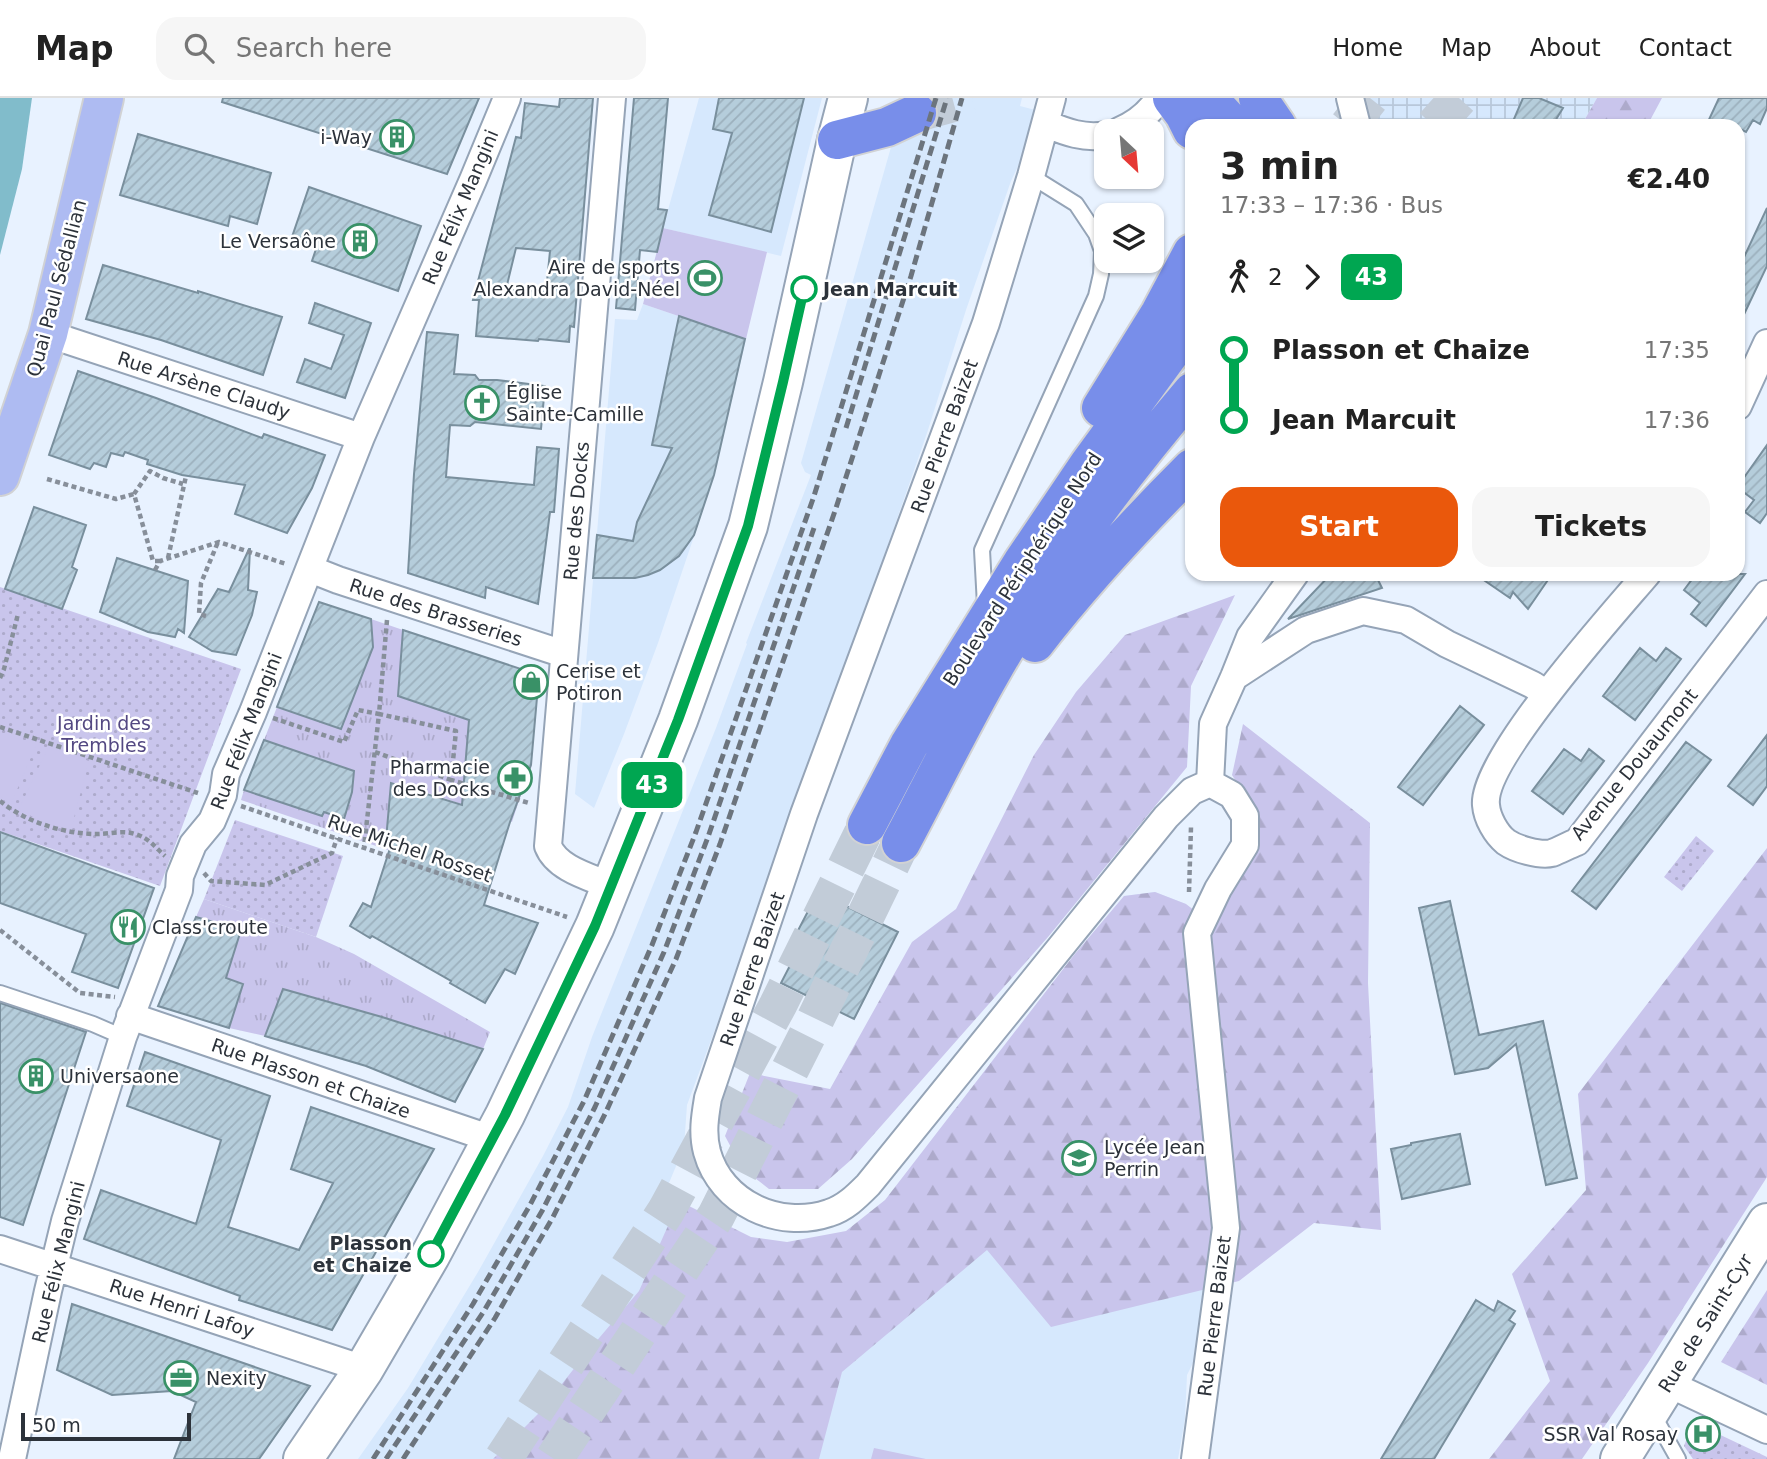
<!DOCTYPE html>
<meta charset="utf-8">
<style>
:root{--surface:#fff;--page:#f6f6f6;--text:#222;--muted:#767676;--line:#e0e0e0;--accent:#ea580c}
body{margin:0;font-family:"DejaVu Sans",sans-serif;background:var(--page);color:var(--text);height:100vh;display:flex;flex-direction:column;font-size:26px;white-space:nowrap}
*{box-sizing:border-box;margin:0}
p{font-size:23px;color:var(--muted)}
.icon{flex:none;width:38px;height:38px;fill:none;stroke:currentColor;stroke-width:2;stroke-linecap:round;stroke-linejoin:round}
.map{position:relative;flex:1;overflow:hidden}
.drawer{position:absolute;left:1185px;top:21px;width:560px;height:462px;display:flex;flex-direction:column;background:var(--surface);border-radius:21px;box-shadow:0 2px 5px #0004}
.drawer>*{flex:none}
.badge{padding:0 14px;border-radius:10px;font-size:24px;line-height:46px}
.needle{width:46px;rotate:154deg}
.fabs{position:absolute;left:1094px;top:21px;display:grid;gap:14px}
.fabs a{display:grid;place-items:center;width:70px;height:70px;border-radius:14px;background:var(--surface);box-shadow:0 2px 5px #0004;font-size:35px}
.scale{position:absolute;left:21px;bottom:18px;width:170px;box-sizing:border-box;padding-left:7px;border:4px solid #2c323a;border-top:0;font-size:19px;line-height:24px;white-space:nowrap;color:#2c323a;-webkit-text-stroke:5px #fff;paint-order:stroke}
.map>.badge{position:absolute;translate:-50% -50%;box-shadow:0 0 0 4px #fff}
.legs{display:flex;align-items:center;gap:10px;height:77px;padding:0 35px;font-size:23px}
.legs p{margin-inline-start:auto}
.overview{display:flex;align-items:center;justify-content:space-between;height:119px;padding:0 35px}
h1{font-size:38px;font-weight:700;line-height:52px}
.primary-button{display:flex;gap:14px;margin-top:auto;padding:14px 35px}
.primary-button a{flex:1;height:80px;border-radius:21px;background:var(--accent);color:#fff;font-size:28px;font-weight:700;line-height:80px;text-align:center}
.primary-button a+a{background:var(--page);color:var(--text)}
ul{padding:0 35px;list-style:none}
li{display:flex;align-items:center;gap:24px;height:70px;font-size:26px}
li i{display:grid;place-items:center;width:10px;height:100%;margin:0 9px;background:currentColor}
li i::after{content:'';width:18px;height:18px;margin:-9px;border:5px solid;border-radius:50%;background:var(--surface)}
li p{margin-inline-start:auto}
li:first-child i{background:linear-gradient(#0000 50%,currentColor 0)}
li:last-child i{background:linear-gradient(currentColor 50%,#0000 0)}
header{display:flex;align-items:center;gap:42px;box-sizing:border-box;height:98px;padding:0 35px;background:var(--surface);border-bottom:2px solid var(--line)}
header strong{font-size:33px}
nav{display:flex;gap:38px;margin-inline-start:auto;font-size:24px}
.search{width:490px;height:63px;background:var(--page);display:flex;align-items:center;gap:18px;box-sizing:border-box;padding:0 24px;border-radius:21px;color:var(--muted);font-size:26px}
.map>svg:first-child{display:block}
.built{fill:#d6e8fd}
.industrial{fill:url(#industrial-grid)}
.grass{fill:url(#grass-tufts)}
.forest{fill:url(#forest-firs)}
.park{fill:url(#park-dots)}
.garden{fill:#c9c5ec}
.water{fill:#81bccb}
.building{fill:url(#building-hatch);stroke:#798f9d;stroke-width:2;fill-rule:evenodd}
.lines{fill:none;stroke-linecap:round;stroke-linejoin:round}
.highway-tunnel{stroke:#c2ccd8;stroke-width:38;stroke-dasharray:38 19;stroke-linecap:butt}
.lane-casing{stroke:#95a4b7;stroke-width:18}
.street-casing{stroke:#95a4b7;stroke-width:30}
.secondary-casing{stroke:#95a4b7;stroke-width:42}
.primary-casing{stroke:#d1d2d4;stroke-width:42}
.highway-casing{stroke:#d1d2d4;stroke-width:42}
.path{stroke:#878f9a;stroke-width:4.5;stroke-dasharray:5 3.5;stroke-linecap:butt}
.lane{stroke:#fff;stroke-width:14}
.street{stroke:#fff;stroke-width:26}
.secondary{stroke:#fff;stroke-width:38}
.primary{stroke:#aebbf2;stroke-width:38}
.highway{stroke:#788eea;stroke-width:38}
.rail{stroke:#6c747d;stroke-width:5;stroke-dasharray:10 5;stroke-linecap:butt}
.line-1-casing{stroke:#fff;stroke-width:16}
.line-1{stroke:#00a651;stroke-width:10}
.stop-1-dot{fill:#fff;stroke:#00a651;stroke-width:3.5}
.labels{text-anchor:middle;dominant-baseline:central;stroke-width:5;stroke-linejoin:round;paint-order:stroke}
.poi-label{font-size:19px;fill:#2c323a;stroke:#fff;text-anchor:start}
.street-label{font-size:19px;fill:#2c323a;stroke:#fff}
.stop-label{font-size:19px;font-weight:bold;fill:#2c323a;stroke:#fff;text-anchor:start}
.park-label{font-size:19px;fill:#534882;stroke:#fff}
</style>
<header>
<strong>Map</strong>
<div class="search"><svg class="icon" aria-label="search" viewBox="0 0 24 24"><circle cx="10" cy="10" r="6"/><path d="M15 15l6 6"/></svg>Search here</div>
<nav><a>Home</a><a>Map</a><a>About</a><a>Contact</a></nav>
</header>
<div class="map">
<svg width="1767" height="1361" viewBox="0 0 1767 1361">
<defs>
<pattern id="industrial-grid" width="8" height="8" patternUnits="userSpaceOnUse" patternTransform="scale(1.75)"><rect width="8" height="8" fill="#d6e8fd"/><path d="M0 4h8M4 0v8" fill="none" stroke="#b8c7da"/></pattern>
<pattern id="grass-tufts" width="24" height="20" patternUnits="userSpaceOnUse" patternTransform="scale(1.75)"><rect width="24" height="20" fill="#c9c5ec"/><path d="M3 7l-1-3M5 7V3M7 7l1-3M15 17l-1-3M17 17v-4M19 17l1-3" fill="none" stroke="#adaacb"/></pattern>
<pattern id="forest-firs" width="22" height="20" patternUnits="userSpaceOnUse" patternTransform="scale(1.75)"><rect width="22" height="20" fill="#c9c5ec"/><path d="M5 1l3.5 6h-7zM16 11l3.5 6h-7z" fill="#adaacb"/></pattern>
<pattern id="park-dots" width="8" height="8" patternUnits="userSpaceOnUse" patternTransform="scale(1.75)"><rect width="8" height="8" fill="#c9c5ec"/><path d="M2 2h.1M6 6h.1" fill="none" stroke="#adaacb" stroke-width="1.8" stroke-linecap="round"/></pattern>
<pattern id="building-hatch" width="6" height="6" patternUnits="userSpaceOnUse" patternTransform="scale(1.75)"><rect width="6" height="6" fill="#b5cddb"/><path d="M-1 1l2-2M0 6l6-6M5 7l2-2" fill="none" stroke="#9cb0bd"/></pattern>
</defs>
<rect width="100%" height="100%" fill="#e8f2ff"/>
<path class="built" d="M699,0H822L781,158L663,130Z
M905,0H1022L1020,8L1039,13L1022,60L1011,83L966,212L927,335L850,556L798,694L752,832L687,1007L684,1049L661,1104L853,1211L1124,798L1155,794L1186,806L1184,871L1210,1142L1196,1259L1187,1277L1185,1321L1178,1361H358L408,1290L478,1174L543,1058L568,1009L592,939L716,630L747,546L746,545L811,377L805,374L801,365Z
M643,206L746,241L712,385L658,545L624,636L594,710L575,696L615,221L637,222Z"/>
<path class="industrial" d="M1364,0H1597L1581,28H1372Z"/>
<path class="grass" d="M371,521L403,532L398,598L454,617L470,613L465,673L522,693L512,724L435,697L391,685L386,742L494,777L491,787L241,702L244,692L322,718L324,714L344,720L352,694L353,673L264,642L277,609L341,631L368,562Z
M204,801L316,839L354,856L490,934L483,951L283,891L265,938L229,930L243,886L226,880L241,832L196,819Z"/>
<path class="forest" d="M1597,0H1662L1647,28H1581Z
M1235,497L1191,588L1187,669L1048,839L852,1061L818,1091H769L742,1070L725,1038L750,975L830,991L912,844L956,811L1034,657L1076,594L1125,537Z
M1243,626L1370,725L1368,885L1381,1132L1314,1125L1239,1183L1051,1229L987,1152L842,1274L819,1361H493L540,1314L583,1259L639,1193L679,1103L751,1139L787,1144L846,1133L885,1102L1074,857L1124,798L1155,794L1186,806L1212,826L1257,754V717L1232,677Z
M1767,750V1079L1648,1265L1582,1361H1489L1550,1283L1512,1176L1586,1092L1578,996Z
M1767,1192V1287L1721,1264Z"/>
<path class="park" d="M0,489L241,571L160,788L0,733Z
M235,722L343,758L316,839L204,801Z
M1696,738L1714,753L1682,793L1664,779Z
M1693,1324L1767,1359V1361H1693L1684,1348Z"/>
<path class="garden" d="M663,130L767,154L746,241L643,206Z
M0,635L36,647L11,706L0,698Z
M48,650L89,663L71,731C52,728 36,722 19,711Z
M874,1350L926,1361H871Z"/>
<path class="water" d="M0,0H32L22,71L0,157Z"/>
<path class="building" d="M223,0H479L447,76L222,4Z
M560,0H593L574,229L570,228L569,244L539,241L538,243L476,238L479,202H473L516,39L521,40L525,5L559,9ZM516,150L550,153L546,194L506,191Z
M634,0H668L658,111L667,112L657,154L640,152L635,212L616,210Z
M719,0H804L771,134L709,117L732,35L713,31Z
M1523,0H1539L1563,10L1552,28H1511Z
M1719,0H1767V10L1760,26L1753,22L1746,34L1738,30V28H1706Z
M138,36L271,75L257,126L230,118L228,128L120,97Z
M309,89L421,128L398,193L312,163L317,148L292,139Z
M1767,110V168L1738,229V172Z
M103,167L198,195V193L282,219L263,277L161,242L86,221Z
M315,205L371,225L345,300L297,284L305,261L331,271L344,237L309,225Z
M679,218L745,241L714,377L694,437L679,458L660,472L648,477L635,480H593L597,437L633,443L637,424L672,350L652,347Z
M427,234L458,237L454,276L475,277L479,282H497L545,288L541,331L475,324L470,328L450,327L446,379L534,387L537,349L559,351L554,414H550L538,506L486,489L485,500L408,475L414,376Z
M78,273L156,300L262,340L264,336L325,357L312,390L287,435L235,416L245,387L182,377L147,366L148,362L125,354L123,358L111,355L106,369L94,365L90,371L49,357Z
M1767,347V415L1760,425L1745,414L1754,402L1738,390V388Z
M34,409L86,427L72,469L77,472L62,511L5,491Z
M249,451H250L248,492L257,494L252,517L236,557L212,553L189,539L218,491L229,494Z
M117,460L188,483L184,535L178,531L175,539L148,534L100,514Z
M1331,476H1375L1382,490L1288,521Z
M1475,476H1552L1528,511L1513,494L1510,500Z
M1696,476H1745L1706,528L1691,516L1700,505L1684,492Z
M319,504L371,521L373,549L341,631L277,609Z
M403,532L539,577L531,667L510,724L484,807L538,825L515,876L505,871L485,905L450,885L451,883L372,838L370,840L350,828L363,805L371,809L392,744L386,742L391,685L462,707L469,622L398,598Z
M1640,550L1656,563L1666,550L1681,561L1635,622L1603,598Z
M1460,608L1484,627L1423,707L1398,689Z
M1767,637V688L1753,707L1728,688Z
M264,642L354,673L352,694L344,721L324,714L322,718L244,692Z
M1686,644L1711,662L1596,811L1572,793Z
M1564,651L1581,663L1589,651L1604,663L1563,716L1532,693Z
M0,734L154,790L118,890L72,874L86,836L0,805Z
M818,794L898,834L854,921L781,885L800,848L792,844Z
M1450,803L1479,937L1543,923L1577,1080L1546,1087L1516,946L1488,970L1455,976L1419,810Z
M196,819L241,832L226,880L243,886L229,930L158,908Z
M283,891L382,919L483,951L455,1004L366,968L265,938Z
M0,905L86,934L23,1127L0,1119Z
M145,954L270,998L228,1129L299,1152L333,1085L291,1071L311,1009L434,1051L332,1232L239,1202L240,1198L84,1141L101,1092L196,1126L221,1042L127,1008Z
M1460,1036L1470,1086L1402,1101L1391,1051L1411,1047V1045Z
M1476,1202L1494,1213L1498,1203L1515,1213L1509,1222L1515,1226L1434,1361H1381Z
M72,1206L310,1288L259,1361H174L196,1304L172,1293L112,1297L57,1272Z"/>
<g class="lines">
<path class="highway-tunnel" d="M917,15L972,0
M1348,28L1370,0
M1434,28L1459,0
M503,1361L666,1113L778,907L867,727
M554,1361L716,1118L815,922L901,745"/>
<g class="lane-casing">
<path id="lane" d="M985,507L982,452L1096,198L1101,176L1102,153L1096,136L1076,106L1031,78
M0,895L93,926L123,939
M1649,1320L1659,1327L1678,1361"/>
</g>
<g class="street-casing">
<path id="street" d="M1052,0L1031,78L986,225L804,716L708,1000C705,1018 702,1035 707,1054C721,1105 779,1132 829,1115C845,1110 856,1099 868,1087L1166,719L1192,693L1210,685
M1350,0L1357,28
M1046,26C1066,34 1084,41 1106,37
M1119,33C1136,26 1149,16 1159,0
M48,236L361,339
M1738,308L1767,245
M310,471L338,482L564,556
M1647,476C1614,515 1481,662 1486,707C1487,720 1496,736 1506,744C1516,751 1540,758 1552,755C1560,752 1569,747 1577,744L1767,496
M1234,579L1306,532L1363,513L1406,522L1447,546L1533,587L1547,596
M1210,685L1213,626L1234,579L1250,539L1295,476
M611,788C590,779 557,771 548,748L612,0
M130,918L492,1041
M0,1151L364,1271
M1667,1285L1767,1332
M12,1361L48,1193L65,1123L123,939L179,792L180,778L193,746L212,723L223,697L226,676L253,614L361,339L473,82L507,0
M1195,1361L1226,1130L1197,835L1218,791L1245,747V718L1232,697L1210,685"/>
</g>
<g class="secondary-casing">
<path id="secondary" d="M303,1361L364,1271L430,1158L505,1017L595,828L678,622L748,428L783,284L837,42L848,0
M1620,1361L1767,1125"/>
</g>
<g class="primary-casing">
<path id="primary" d="M0,378L48,236L104,0"/>
</g>
<g class="highway-casing">
<path id="highway" d="M1172,0L1184,16L1192,32
M1208,0L1234,28
M1258,0L1277,28
M837,42L887,29L917,15
M1101,310L1160,215L1192,155
M1035,545C1083,483 1136,426 1192,370
M867,727L909,647L1022,465L1089,366L1192,225
M901,745C931,689 959,631 991,575C1048,475 1117,382 1192,294"/>
</g>
<path class="path" d="M47,381L116,401L134,396
M168,460L186,378
M160,463H153L134,396L150,373L163,380L183,386
M155,472L160,463L219,444L286,466
M206,518L199,516L201,485L218,444
M387,522L379,616L456,633L451,682L529,705
M0,580L4,571L18,516
M273,620L344,644L358,612L379,616L364,749
M0,629L198,695
M375,654L451,682
M0,703C26,724 64,736 97,736C109,736 123,732 135,736C149,740 155,749 165,758
M241,708L567,819
M204,775L211,783L265,787L332,755L337,740
M1189,794L1191,729
M0,832L80,895L115,899"/>
<use href="#lane" class="lane"/>
<use href="#street" class="street"/>
<use href="#secondary" class="secondary"/>
<use href="#primary" class="primary"/>
<use href="#highway" class="highway"/>
<path class="rail" d="M846,330L947,0
M373,1361L473,1206L530,1107L584,1003L652,847L696,734L814,398L936,0
M386,1361L484,1213L542,1113L595,1009L664,854L708,739L814,430
M403,1361L495,1220L553,1119L605,1016L676,861L720,746L836,410L911,178L962,0"/>
</g>
<g class="lines">
<g class="line-1-casing">
<path id="line-1" d="M431,1156L505,1017L595,828L678,622L748,428L783,284L804,191"/>
</g>
<use href="#line-1" class="line-1"/>
</g>
<defs>
<g id="building-ring" transform="scale(1.75)"><circle r="9.5" fill="#fff" stroke="#399167" stroke-width="1.5"/><path d="M-4-6H4V6H1V3H-1V6H-4ZM-2.5-4.3h1.7v1.8h-1.7ZM.8-4.3h1.7v1.8H.8ZM-2.5-1h1.7V.8h-1.7ZM.8-1h1.7V.8H.8Z" fill="#399167"/></g>
<g id="stadium-ring" transform="scale(1.75)"><circle r="9.5" fill="#fff" stroke="#399167" stroke-width="1.5"/><path d="M0-5a6.5 5 0 1 0 0 10a6.5 5 0 1 0 0-10ZM-3.5-1.8h7v3.6h-7Z" fill="#399167"/></g>
<g id="church-ring" transform="scale(1.75)"><circle r="9.5" fill="#fff" stroke="#399167" stroke-width="1.5"/><path d="M-1.2-6h2.4v3.5h3.3v2.4h-3.3V6h-2.4V-.1h-3.3v-2.4h3.3Z" fill="#399167"/></g>
<g id="shop-ring" transform="scale(1.75)"><circle r="9.5" fill="#fff" stroke="#399167" stroke-width="1.5"/><path d="M-5-2.5h2.3a2.7 3.5 0 0 1 5.4 0H5L5.5 6h-11ZM-1.5-2.5h3a1.5 2.3 0 0 0-3 0Z" fill="#399167"/></g>
<g id="pharmacy-ring" transform="scale(1.75)"><circle r="9.5" fill="#fff" stroke="#399167" stroke-width="1.5"/><path d="M-2-6h4v4h4v4h-4v4h-4v-4h-4v-4h4Z" fill="#399167"/></g>
<g id="restaurant-ring" transform="scale(1.75)"><circle r="9.5" fill="#fff" stroke="#399167" stroke-width="1.5"/><path d="M-5-6h1v4h1v-4h1v4h1v-4h1v5L-1.5 .5V6h-2V.5L-5-1ZM5-6V6H3V1.5H1.5Q1.5-4 5-6Z" fill="#399167"/></g>
<g id="school-ring" transform="scale(1.75)"><circle r="9.5" fill="#fff" stroke="#399167" stroke-width="1.5"/><path d="M0-5L7-2L0 1L-7-2ZM-4 1L0 2.5L4 1V4Q0 6-4 4Z" fill="#399167"/></g>
<g id="office-ring" transform="scale(1.75)"><circle r="9.5" fill="#fff" stroke="#399167" stroke-width="1.5"/><path d="M-6-3h4V-5.5h4V-3h4V5H-6ZM-1-4.5V-3h2v-1.5ZM-6 0V1H6V0Z" fill="#399167"/></g>
<g id="hospital-ring" transform="scale(1.75)"><circle r="9.5" fill="#fff" stroke="#399167" stroke-width="1.5"/><path d="M-5-5h3v3.5h4V-5h3V5h-3V1.5h-4V5h-3Z" fill="#399167"/></g>
</defs>
<g fill-rule="evenodd">
<use href="#building-ring" x="397" y="39"/>
<use href="#building-ring" x="360" y="143"/>
<use href="#stadium-ring" x="705" y="180"/>
<use href="#church-ring" x="482" y="305"/>
<use href="#shop-ring" x="531" y="584"/>
<use href="#pharmacy-ring" x="515" y="680"/>
<use href="#restaurant-ring" x="128" y="829"/>
<use href="#building-ring" x="36" y="978"/>
<use href="#school-ring" x="1079" y="1060"/>
<use href="#office-ring" x="181" y="1280"/>
<use href="#hospital-ring" x="1703" y="1336"/>
</g>
<g class="stop-1-dot">
<circle cx="804" cy="191" r="12"/>
<circle cx="431" cy="1156" r="12"/>
</g>
<g class="labels">
<g class="poi-label">
<text x="372" y="39" text-anchor="end">i-Way</text>
<text x="336" y="143" text-anchor="end">Le Versaône</text>
<text x="680" y="169" text-anchor="end">Aire de sports<tspan x="680" dy="22">Alexandra David-Néel</tspan></text>
<text x="506" y="294">Église<tspan x="506" dy="22">Sainte-Camille</tspan></text>
<text x="556" y="573">Cerise et<tspan x="556" dy="22">Potiron</tspan></text>
<text x="490" y="669" text-anchor="end">Pharmacie<tspan x="490" dy="22">des Docks</tspan></text>
<text x="152" y="829">Class'croute</text>
<text x="60" y="978">Universaone</text>
<text x="1104" y="1049">Lycée Jean<tspan x="1104" dy="22">Perrin</tspan></text>
<text x="206" y="1280">Nexity</text>
<text x="1678" y="1336" text-anchor="end">SSR Val Rosay</text>
</g>
<g class="street-label">
<text transform="translate(460 109) rotate(-67)">Rue Félix Mangini</text>
<text transform="translate(56 190) rotate(-75)">Quai Paul Sédallian</text>
<text transform="translate(204 287) rotate(18)">Rue Arsène Claudy</text>
<text transform="translate(944 338) rotate(-70)">Rue Pierre Baizet</text>
<text transform="translate(576 413) rotate(-85)">Rue des Docks</text>
<text transform="translate(1022 471) rotate(-57)">Boulevard Périphérique Nord</text>
<text transform="translate(436 514) rotate(18)">Rue des Brasseries</text>
<text transform="translate(246 633) rotate(-69)">Rue Félix Mangini</text>
<text transform="translate(1634 666) rotate(-51)">Avenue Douaumont</text>
<text transform="translate(410 750) rotate(19)">Rue Michel Rosset</text>
<text transform="translate(752 871) rotate(-71)">Rue Pierre Baizet</text>
<text transform="translate(311 980) rotate(19)">Rue Plasson et Chaize</text>
<text transform="translate(58 1164) rotate(-76)">Rue Félix Mangini</text>
<text transform="translate(182 1210) rotate(18)">Rue Henri Lafoy</text>
<text transform="translate(1214 1218) rotate(-83)">Rue Pierre Baizet</text>
<text transform="translate(1705 1225) rotate(-58)">Rue de Saint-Cyr</text>
</g>
<g class="stop-label">
<text x="823" y="191">Jean Marcuit</text>
<text x="412" y="1145" text-anchor="end">Plasson<tspan x="412" dy="22">et Chaize</tspan></text>
</g>
<g class="park-label">
<text x="104" y="625">Jardin des<tspan x="104" dy="22">Trembles</tspan></text>
</g>
</g>
</svg>
<div class="fabs">
<a><svg class="needle" viewBox="-14 -14 28 28"><path d="M0-13l5 13h-10z" fill="#e53935"/><path d="M0 13l5-13h-10z" fill="#767676"/></svg></a>
<a><svg class="icon" aria-label="layers" viewBox="0 0 24 24"><path d="M12 4l9 5-9 5-9-5zM3 14l9 5 9-5"/></svg></a>
</div>
<div class="scale">50 m</div>
<b class="badge" style="left:652px;top:687px;background:#00a651;color:#fff">43</b>
<section class="drawer">
<div class="overview"><div><h1>3 min</h1><p>17:33 – 17:36 · Bus</p></div><b>€2.40</b></div>
<div class="legs"><svg class="icon" aria-label="walk" viewBox="0 0 24 24"><circle cx="13" cy="4" r="2"/><path d="M13 8l-2 6 4 7M11 14l-3 7M7 12l3-4h3l4 4"/></svg>2<svg class="icon" aria-label="forward" viewBox="0 0 24 24"><path d="M9 5l7 7-7 7"/></svg><b class="badge" style="background:#00a651;color:#fff">43</b></div>
<ul>
<li><i style="color:#00a651"></i><b>Plasson et Chaize</b><p>17:35</p></li>
<li><i style="color:#00a651"></i><b>Jean Marcuit</b><p>17:36</p></li>
</ul>
<div class="primary-button"><a>Start</a><a>Tickets</a></div>
</section>
</div>
